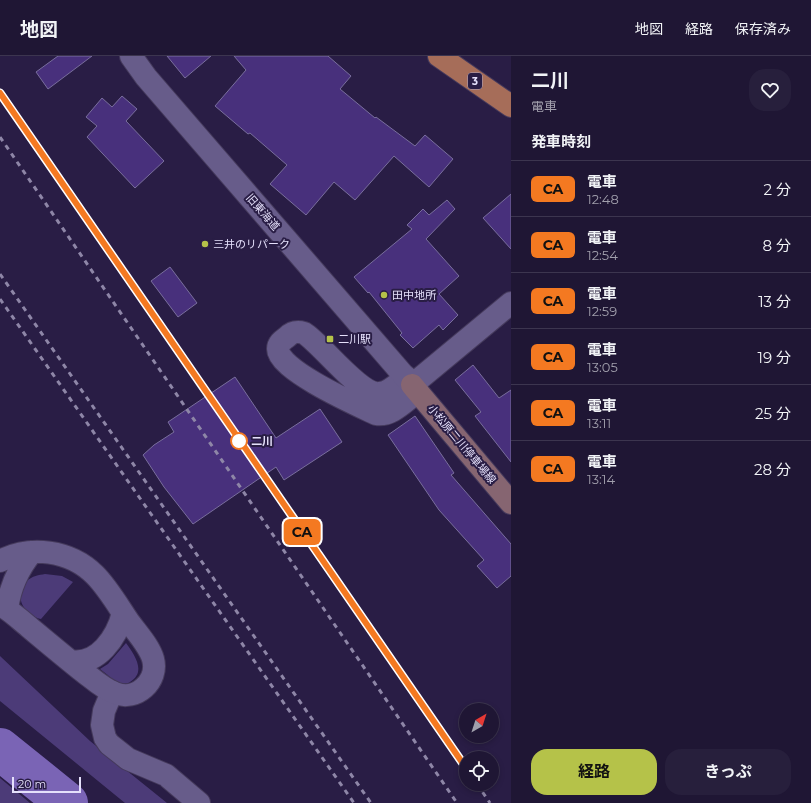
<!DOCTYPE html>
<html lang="ja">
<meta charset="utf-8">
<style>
:root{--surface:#1f1634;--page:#271f3c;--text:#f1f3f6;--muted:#a19fac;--line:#3c354f;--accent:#b5c249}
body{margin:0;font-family:Montserrat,"Noto Sans JP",sans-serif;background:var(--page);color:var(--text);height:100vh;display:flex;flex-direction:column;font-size:15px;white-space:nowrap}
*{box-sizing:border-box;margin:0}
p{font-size:13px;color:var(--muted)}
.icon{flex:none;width:22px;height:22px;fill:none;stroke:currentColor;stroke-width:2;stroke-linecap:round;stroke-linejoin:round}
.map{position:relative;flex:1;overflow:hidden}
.details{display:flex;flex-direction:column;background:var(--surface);width:300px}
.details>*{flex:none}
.badge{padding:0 8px;border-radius:6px;font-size:14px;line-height:26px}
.needle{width:26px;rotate:39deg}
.controls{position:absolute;left:459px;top:647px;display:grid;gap:8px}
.controls a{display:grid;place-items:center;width:40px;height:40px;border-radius:50%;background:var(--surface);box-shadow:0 2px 6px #0003,0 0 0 1px var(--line);font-size:20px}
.scale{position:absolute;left:12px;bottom:10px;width:69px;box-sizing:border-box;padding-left:4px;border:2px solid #e5e0fb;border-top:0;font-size:11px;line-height:14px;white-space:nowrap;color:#e5e0fb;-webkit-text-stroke:3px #291d45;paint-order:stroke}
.map>.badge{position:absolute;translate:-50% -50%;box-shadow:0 0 0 2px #fff}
h2{padding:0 20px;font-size:15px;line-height:36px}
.round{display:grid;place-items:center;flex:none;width:42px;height:42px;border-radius:16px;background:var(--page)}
.overview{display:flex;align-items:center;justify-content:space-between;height:68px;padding:0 20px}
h1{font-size:19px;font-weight:700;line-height:30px}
.cta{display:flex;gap:8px;margin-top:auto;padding:8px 20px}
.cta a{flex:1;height:46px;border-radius:16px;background:var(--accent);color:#111;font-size:16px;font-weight:700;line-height:46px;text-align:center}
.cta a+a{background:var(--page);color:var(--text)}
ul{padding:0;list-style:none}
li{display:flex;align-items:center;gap:12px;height:56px;padding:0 20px;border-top:1px solid var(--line)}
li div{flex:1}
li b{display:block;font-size:15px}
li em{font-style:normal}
li .badge{min-width:44px;font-weight:700;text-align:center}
header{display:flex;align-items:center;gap:24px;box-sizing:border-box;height:56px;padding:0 20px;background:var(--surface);border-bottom:1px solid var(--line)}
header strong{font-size:19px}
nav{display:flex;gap:22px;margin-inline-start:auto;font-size:14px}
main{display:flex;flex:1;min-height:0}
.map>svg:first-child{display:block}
.green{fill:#4c3b78}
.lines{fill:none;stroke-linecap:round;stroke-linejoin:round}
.river{stroke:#7a64b5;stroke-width:42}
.building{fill:#48307c;stroke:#796e9d}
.minor-casing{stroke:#453a5c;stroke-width:24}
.tertiary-casing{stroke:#453a5c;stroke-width:24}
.secondary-casing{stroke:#453a5c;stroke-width:24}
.primary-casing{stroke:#453a5c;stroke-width:24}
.minor{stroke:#675c8a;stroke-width:22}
.tertiary{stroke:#675c8a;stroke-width:22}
.secondary{stroke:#866571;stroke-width:22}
.primary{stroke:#a66d59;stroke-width:22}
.rail{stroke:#8e86a7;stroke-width:3;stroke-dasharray:5 5;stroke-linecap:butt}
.line-casing{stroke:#fff;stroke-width:9}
.line{stroke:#f47921;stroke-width:6}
.poi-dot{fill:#b5c249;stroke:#291d45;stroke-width:1.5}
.stop-dot{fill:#fff;stroke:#f47921;stroke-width:2}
.labels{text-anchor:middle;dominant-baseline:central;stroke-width:4;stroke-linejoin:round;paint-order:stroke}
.shield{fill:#291d45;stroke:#ada6c4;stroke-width:1}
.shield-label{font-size:10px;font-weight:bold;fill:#e5e0fb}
.street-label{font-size:11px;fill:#e5e0fb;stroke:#291d45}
.poi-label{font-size:11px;fill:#e5e0fb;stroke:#291d45;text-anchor:start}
.stop-label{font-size:11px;font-weight:bold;fill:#e5e0fb;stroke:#291d45;text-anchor:start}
</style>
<header>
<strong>地図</strong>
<nav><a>地図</a><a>経路</a><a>保存済み</a></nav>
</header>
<main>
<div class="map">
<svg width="511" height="747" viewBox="0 0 511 747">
<rect width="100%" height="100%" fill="#291d45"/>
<path class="green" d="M45,518L62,520L73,526L41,563C24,560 12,538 27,525C32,520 39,519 45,518Z
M126,587C134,598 147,616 130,626C127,628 122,628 118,626C112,624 106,617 100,613L108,608Z
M0,600L90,685L167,747H125L0,645Z
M0,722L30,747H0Z"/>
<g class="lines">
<path class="river" d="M0,693L67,747"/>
</g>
<path class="building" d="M58,0H92L48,33L36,16Z
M167,0H211L185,22Z
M234,0H328L351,20L340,33L375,62L376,61L415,90L425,79L453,103L429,131L394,100L355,144L334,126L306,159L270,128L287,109L250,77L248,78L215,50L246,14Z
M122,40L137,53L126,65L164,105L135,132L87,81L97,70L86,61L102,42L112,51Z
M511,138V193L483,162Z
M447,144L455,153L426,183L459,220L439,238L458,259L443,274L439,269L413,292L400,279L402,277L369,236L368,237L354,221L412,173L407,169L423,153L429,159Z
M170,211L197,247L178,261L151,225Z
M473,309L499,342L511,334V406L475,360L481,356L455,324Z
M235,321L276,382L320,353L342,386L284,424L276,411L193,468L164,431L143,399L154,389L174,376L168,366Z
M415,360L454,417L451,419L511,488V520L497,532L477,510L484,504L439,454L388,379Z"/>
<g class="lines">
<g class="minor-casing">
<path id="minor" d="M406,321C398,327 390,336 380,337C360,340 322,288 304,277C297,275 292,276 287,281C283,284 278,287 278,293C278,314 357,349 376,358C392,361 406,344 418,336
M112,636L104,655L102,669L105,682L109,688L128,703L166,719L199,747"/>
</g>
<g class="tertiary-casing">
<path id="tertiary" d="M131,0L146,21L412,329L511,247
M0,505C30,489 70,494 95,519C107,531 117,548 127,563C135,575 149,589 153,603C159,625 136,646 115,637C104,633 94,624 85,617C66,602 47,586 29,571C19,563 10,554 0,549
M7,553C10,531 18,513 32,496
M70,605C98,610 117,581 123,557"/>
</g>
<g class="secondary-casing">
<path id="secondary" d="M412,329L511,447"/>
</g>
<g class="primary-casing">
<path id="primary" d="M439,0L511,50"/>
</g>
<use href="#minor" class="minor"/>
<use href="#tertiary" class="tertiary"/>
<use href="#secondary" class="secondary"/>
<use href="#primary" class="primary"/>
<path class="rail" d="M0,37L466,712
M0,81L457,747
M0,218L371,747
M0,243L354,747
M477,728L490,747"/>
</g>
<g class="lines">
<g class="line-casing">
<path id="line" d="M0,37L466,712"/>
</g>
<use href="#line" class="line"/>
</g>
<g class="poi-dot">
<circle cx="205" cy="188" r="4"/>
<circle cx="384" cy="239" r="4"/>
<rect x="326" y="279" width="8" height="8" rx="2"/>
</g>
<circle class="stop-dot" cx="239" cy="385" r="8"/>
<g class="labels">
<rect class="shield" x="468" y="17" width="14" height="16" rx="3"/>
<g class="shield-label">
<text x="475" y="25">3</text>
</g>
<g class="street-label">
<text transform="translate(263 156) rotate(49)">旧東海道</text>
<text transform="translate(462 388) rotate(50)">小松原二川停車場線</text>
</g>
<g class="poi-label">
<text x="213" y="188">三井のリパーク</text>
<text x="392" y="239">田中地所</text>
<text x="338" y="283">二川駅</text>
</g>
<g class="stop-label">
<text x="251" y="385">二川</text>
</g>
</g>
</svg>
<div class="controls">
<a><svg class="needle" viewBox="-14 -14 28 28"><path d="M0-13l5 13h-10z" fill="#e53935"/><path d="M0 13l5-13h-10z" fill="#a19fac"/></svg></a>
<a><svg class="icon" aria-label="locate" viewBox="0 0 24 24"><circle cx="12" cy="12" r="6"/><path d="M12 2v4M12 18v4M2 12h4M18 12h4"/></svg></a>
</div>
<div class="scale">20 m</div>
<b class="badge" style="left:302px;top:476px;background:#f47921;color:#111">CA</b>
</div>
<section class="details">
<div class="overview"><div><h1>二川</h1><p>電車</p></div><a class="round"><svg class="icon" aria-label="heart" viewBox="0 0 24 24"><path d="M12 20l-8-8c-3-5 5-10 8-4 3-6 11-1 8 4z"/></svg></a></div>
<h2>発車時刻</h2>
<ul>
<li><span class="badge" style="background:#f47921;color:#111">CA</span><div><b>電車</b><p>12:48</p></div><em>2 分</em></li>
<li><span class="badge" style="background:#f47921;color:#111">CA</span><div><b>電車</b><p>12:54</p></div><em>8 分</em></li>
<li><span class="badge" style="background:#f47921;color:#111">CA</span><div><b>電車</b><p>12:59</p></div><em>13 分</em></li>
<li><span class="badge" style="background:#f47921;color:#111">CA</span><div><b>電車</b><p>13:05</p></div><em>19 分</em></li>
<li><span class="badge" style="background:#f47921;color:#111">CA</span><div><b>電車</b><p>13:11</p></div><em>25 分</em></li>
<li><span class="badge" style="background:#f47921;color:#111">CA</span><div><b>電車</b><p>13:14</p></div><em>28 分</em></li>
</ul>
<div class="cta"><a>経路</a><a>きっぷ</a></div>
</section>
</main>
